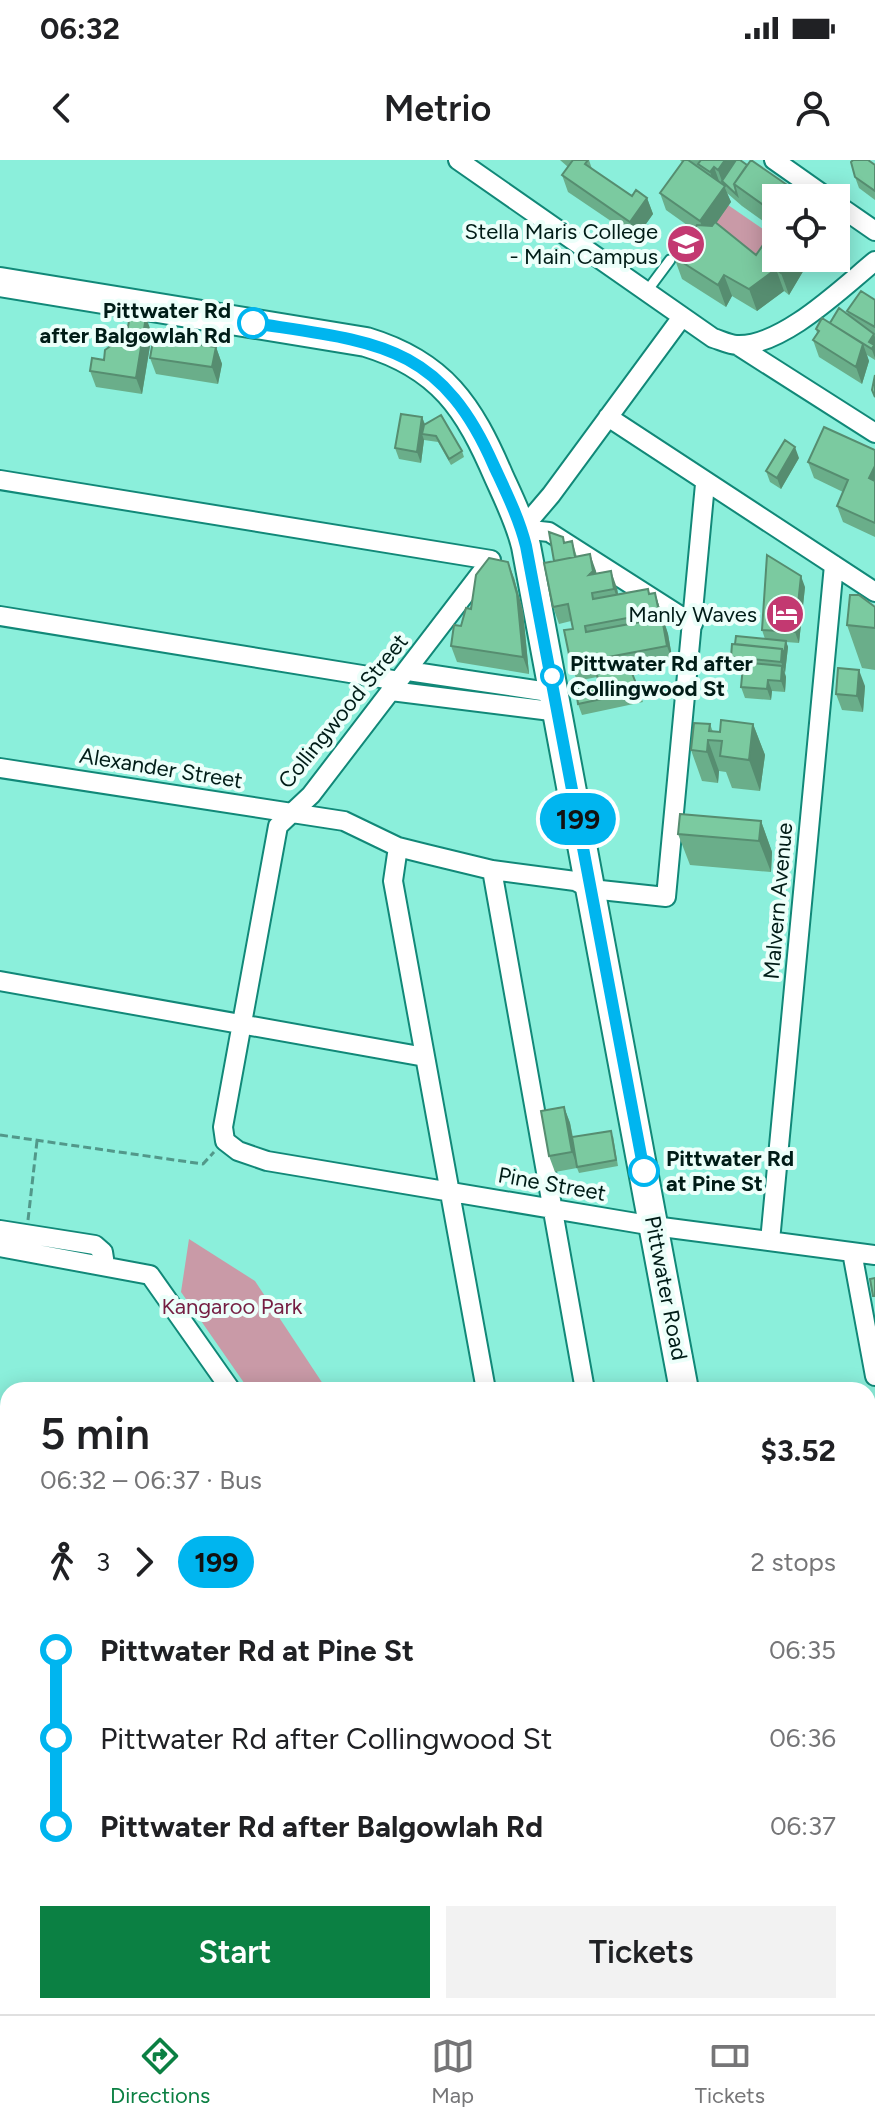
<!DOCTYPE html>
<meta charset="utf-8">
<style>
:root{--surface:#fff;--page:#f2f2f2;--text:#202124;--muted:#757577;--line:#e0e0e0;--accent:#0b8043}
body{margin:0;font-family:Figtree,sans-serif;background:var(--page);color:var(--text);height:100vh;display:flex;flex-direction:column;font-size:30px;white-space:nowrap}
*{box-sizing:border-box;margin:0}
p{font-size:26px;color:var(--muted)}
.icon{flex:none;width:44px;height:44px;fill:none;stroke:currentColor;stroke-width:2;stroke-linecap:round;stroke-linejoin:round}
.map{position:relative;flex:1;overflow:hidden}
.side{position:absolute;left:0px;top:1222px;width:876px;height:632px;display:flex;flex-direction:column;background:var(--surface);border-radius:24px 24px 0 0;box-shadow:0 4px 20px #0003}
.side>*{flex:none}
.badge{padding:0 16px;border-radius:26px;font-size:28px;line-height:52px}
.controls{position:absolute;left:762px;top:24px;display:grid;gap:16px}
.controls a{display:grid;place-items:center;width:88px;height:88px;border-radius:0px;background:var(--surface);box-shadow:0 4px 20px #0003;font-size:40px}
.map>.badge{position:absolute;translate:-50% -50%;box-shadow:0 0 0 4px #fff}
.legs{display:flex;align-items:center;gap:12px;height:88px;padding:0 40px;font-size:26px}
.legs p{margin-inline-start:auto}
.overview{display:flex;align-items:center;justify-content:space-between;height:136px;padding:0 40px}
h1{font-size:44px;font-weight:600;line-height:60px}
.primary-button{display:flex;gap:16px;margin-top:auto;padding:16px 40px}
.primary-button a{flex:1;height:92px;border-radius:0px;background:var(--accent);color:#fff;font-size:32px;font-weight:600;line-height:92px;text-align:center}
.primary-button a+a{background:var(--page);color:var(--text)}
ul{padding:0 40px;list-style:none}
li{display:flex;align-items:center;gap:28px;height:88px;font-size:30px}
li i{display:grid;place-items:center;width:12px;height:100%;margin:0 10px;background:currentColor}
li i::after{content:'';width:20px;height:20px;margin:-10px;border:6px solid;border-radius:50%;background:var(--surface)}
li p{margin-inline-start:auto}
li:first-child i{background:linear-gradient(#0000 50%,currentColor 0)}
li:last-child i{background:linear-gradient(currentColor 50%,#0000 0)}
.status{display:flex;justify-content:space-between;align-items:center;height:56px;padding:0 40px;background:var(--surface);direction:ltr}
.status svg{height:22px;fill:currentColor}
header{display:flex;justify-content:space-between;align-items:center;height:104px;padding:0 40px;background:var(--surface);font-size:36px;font-weight:600}
.tabs{display:flex;justify-content:space-around;align-items:center;height:112px;border-top:2px solid var(--line);background:var(--surface);font-size:22px;color:var(--muted)}
.tabs a{display:grid;justify-items:center;gap:4px}
.tabs .selected{color:var(--accent)}
.map>svg:first-child{display:block}
.green{fill:#c99aa7}
.lines{fill:none;stroke-linecap:round;stroke-linejoin:round}
.service-casing{stroke:#118878;stroke-width:13}
.minor-casing{stroke:#118878;stroke-width:22}
.primary-casing{stroke:#118878;stroke-width:32}
.path{stroke:#52988a;stroke-width:3;stroke-dasharray:8 4;stroke-linecap:butt}
.service{stroke:#fff;stroke-width:9}
.minor{stroke:#fff;stroke-width:18}
.primary{stroke:#fff;stroke-width:28}
.wall{fill:#6aae8a;fill-rule:evenodd}
.shaded-wall{fill:#568d70}
.building{fill:#7bcaa0;stroke:#568d70;stroke-width:2}
.line-1-casing{stroke:#fff;stroke-width:18}
.line-1{stroke:#00b5ef;stroke-width:12}
.stop-1-dot{fill:#fff;stroke:#00b5ef;stroke-width:4}
.labels{text-anchor:middle;dominant-baseline:central;stroke-width:8;stroke-linejoin:round;paint-order:stroke}
.poi-label{font-size:22px;fill:#001c17;stroke:#ecfffa;text-anchor:end}
.stop-label{font-size:22px;font-weight:bold;fill:#001c17;stroke:#ecfffa;text-anchor:start}
.street-label{font-size:22px;fill:#001c17;stroke:#ecfffa}
.park-label{font-size:22px;fill:#751e42;stroke:#ecfffa}
</style>
<div class="status"><b>06:32</b><svg viewBox="0 0 49 12"><path d="M0 12V9h3v3zM5 12V6h3v6zM10 12V3h3v9zM15 12V0h3v12zM26 1h20v11H26zM47 4h2v5h-2z"/></svg></div>
<header><svg class="icon" aria-label="back" viewBox="0 0 24 24"><path d="M15 5l-7 7 7 7"/></svg>Metrio<svg class="icon" aria-label="person" viewBox="0 0 24 24"><circle cx="12" cy="8" r="4"/><path d="M4 21q1-7 8-7t8 7"/></svg></header>
<div class="map">
<svg width="875" height="1854" viewBox="0 0 875 1854">
<rect width="100%" height="100%" fill="#8befdb"/>
<path class="green" d="M728,45L776,78L762,110L709,73Z
M189,1079L255,1121L327,1230H249L181,1132Z
M482,1846H578L573,1854H480Z"/>
<g class="lines">
<g class="service-casing">
<path id="service" d="M647,131L670,100
M107,1854L108,1846"/>
</g>
<g class="minor-casing">
<path id="minor" d="M458,0L713,178C720,180 730,185 737,185C782,187 842,128 875,101
M774,0L828,38
M836,44L875,71
M737,185L875,273
M608,257L875,432
M0,320L491,400L311,635L278,666L223,967L225,981L238,991L267,1001L654,1066L875,1095
M522,369L551,335L682,157
M522,369L549,372L693,464
M0,456L399,521
M408,511L555,533
M391,531L559,552
M0,608L344,661L398,687L426,694L492,710L575,721L591,729L666,737L705,324
M398,687L393,721L486,1230
M492,710L585,1230
M0,821L425,897
M0,1070L95,1085L103,1092L105,1105
M770,1081L834,405
M0,1087L150,1115L231,1230
M852,1092L875,1216
M0,1271L8,1343
M0,1572L8,1532
M868,1582L875,1583
M0,1652L8,1653
M0,1713L8,1717
M0,1835L8,1792
M220,1854L221,1846
M349,1854L350,1846
M468,1854L469,1846"/>
</g>
<g class="primary-casing">
<path id="primary" d="M0,122L366,182C442,205 469,247 499,317C509,339 520,361 526,386L684,1230
M716,1854L717,1846"/>
</g>
<path class="path" d="M0,975L203,1004L214,992
M28,1060L37,981
M509,1846L513,1854"/>
<use href="#service" class="service"/>
<use href="#minor" class="minor"/>
<use href="#primary" class="primary"/>
</g>
<path class="wall" d="M560,0H589L592,9L632,36L647,38L653,54L636,78L568,32L562,15L568,7Z
M680,0H740L776,38V98H811L789,135L784,131L757,151L732,136L726,147L682,119L674,97L684,88L694,70L666,50L660,33L682,2ZM727,33L742,46L774,69L756,95L716,63L731,42Z
M875,5V40L859,28L855,17Z
M875,140V200L867,195L869,201L862,224L819,197L813,180L817,173L816,169L848,155L847,151Z
M152,174L142,234L96,227L90,211L104,200L116,182Z
M186,179L187,183L216,187L222,204L218,224L156,214L150,198Z
M422,257L425,264L462,291L464,297L451,305L438,282L424,280L421,303L399,299L395,288Z
M875,290V377L843,362L837,346L843,332L814,318L808,302Z
M799,298L781,329L770,322L766,311Z
M563,377L564,382L572,381L577,397L596,411V414L617,428L618,435L655,433L668,474L673,503L631,511L643,542L582,555L578,544L599,525L597,517L577,521L571,504L573,469L571,461L559,464L553,447L554,401Z
M514,418L523,451L529,514L457,502L451,486L461,466L471,449Z
M805,427L799,483L786,482L788,487L785,513L786,517L785,532L772,531L771,540L745,538L741,527L743,509L735,508L731,497L765,479L762,470Z
M875,447V510L862,508L847,465Z
M865,526L863,552L842,550L836,534Z
M710,564L713,572H720L753,564L765,595L760,631L732,628L726,612L719,611L718,623L702,621L691,590Z
M761,661L772,692L771,712L690,705L678,674Z
M564,947L570,963L573,977L613,976L618,1006L579,1013L577,1008L555,1012L549,996Z
M875,1602V1646L869,1645L868,1642V1644V1604L871,1605Z
M868,1675L875,1676V1721L868,1720Z
M868,1741L875,1742V1813L868,1811Z
M582,1846H694L693,1854H585Z
M735,1846H782L781,1850L765,1848L772,1849L774,1854H734Z"/>
<path class="shaded-wall" d="M725,0H738L722,21L731,42L706,78L700,61L724,27L718,10Z
M714,7L722,29L718,34L710,12Z
M647,38L653,54L636,78L630,62Z
M790,98H811L789,135L781,113Z
M776,109L784,131L757,151L749,129Z
M724,115L732,136L726,147L718,125Z
M146,157L152,174L142,234L136,218Z
M874,174L875,177V198L869,182Z
M863,184L869,201L862,224L856,207Z
M216,187L222,204L218,224L212,207Z
M422,257L426,268L422,274L424,280L421,303L417,292Z
M795,287L799,298L781,329L777,318Z
M875,306V334L869,318Z
M590,394L596,411L599,427L589,415Z
M508,402L514,418L523,451L529,514L523,497Z
M611,411L617,428L620,446L614,429Z
M801,416L805,427L799,483L795,472Z
M655,433L668,474L673,503L667,486Z
M786,481L788,487L785,513L781,502L782,489Z
M782,506L786,517L785,532L781,521Z
M859,510L865,526L863,552L857,536Z
M768,520L772,531L771,540L767,529Z
M753,564L765,595L760,631L749,600Z
M708,580L719,611L718,623L707,592Z
M761,661L772,692L771,712L759,681Z
M564,947L570,963L578,1008L572,992Z
M875,1693V1719L872,1710Z
M870,1824L874,1835L871,1853L868,1845Z
M682,1846H694L693,1854H681Z"/>
<path class="building" d="M573,0H588L585,4L632,36L636,30L647,38L630,62L562,15Z
M684,0H688L725,26L700,61L660,33Z
M701,0H725L718,10L714,7L710,12L698,4Z
M736,0H740L747,5L734,24L737,35L722,21Z
M751,0L806,38H776V54L734,24Z
M853,0H868L875,5V31L855,17L851,2Z
M715,62L756,95L776,66V98H790L781,113L776,109L749,129L724,115L718,125L674,97L680,86L684,88L697,65L712,66Z
M861,131L875,140V167L847,151Z
M839,148L874,174L869,182L874,185L872,189L830,163Z
M130,155L146,157L136,218L90,211L92,198L104,200L105,190L116,182L119,166L128,167Z
M822,158L863,184L856,207L813,180L819,171L816,169Z
M154,175L186,179L185,183L216,187L212,207L150,198Z
M875,215V237L872,230Z
M401,254L422,257L417,292L395,288Z
M441,255L462,291L449,299L436,276L422,274L424,265Z
M824,267L875,290V306L869,318L875,321V363L837,346L848,320L808,302Z
M785,280L795,287L777,318L766,311Z
M549,372L563,377L564,383L572,381L575,397L554,401Z
M590,394L593,411L589,415L611,411L614,429L592,433L593,439L648,429L649,434L655,433L659,452L585,466L586,472L662,458L667,486L571,504L564,470L573,469L568,444L553,447L544,403Z
M767,395L801,416L795,472L762,470Z
M489,398L508,402L517,434L523,497L451,486L454,465L461,466L466,448L471,449L476,415Z
M850,435H859L875,447V468L847,465Z
M736,476L786,481L784,495L782,489L735,484Z
M732,484L782,489L781,502L731,497Z
M628,503L639,531L578,544L576,529L599,525L596,509Z
M751,503L782,506L781,521L768,520L767,529L741,527L743,506L751,507Z
M838,508L859,510L857,536L836,534Z
M721,560L753,564L749,600L720,596L722,581L708,580L707,592L691,590L694,563L710,564L709,571L720,572Z
M680,654L761,661L759,681L678,674Z
M564,947L572,992L549,996L541,951Z
M611,971L616,1000L577,1007L572,977Z
M875,1118V1136H873L870,1119Z
M871,1601L875,1602V1635L868,1634V1619Z
M868,1675L875,1676V1693L872,1710L868,1709Z
M868,1741L875,1742V1786L874,1792L868,1791Z
M582,1846H682L681,1854H632Z
M735,1846H760V1848L772,1849V1854H734Z
M810,1846H825L824,1854H809Z
M824,1846H868L867,1854H858L832,1850V1851L826,1850Z
M832,1850L858,1854H831Z"/>
<g class="lines">
<g class="line-1-casing">
<path id="line-1" d="M253,163C375,182 440,182 494,306C506,332 519,358 526,386L644,1011"/>
</g>
<use href="#line-1" class="line-1"/>
</g>
<defs>
<g id="school-disc" transform="scale(2)"><circle r="9.5" fill="#c33971" stroke="#ecfffa"/><path d="M0-5L7-2L0 1L-7-2ZM-4 1L0 2.5L4 1V4Q0 6-4 4Z" fill="#fff"/></g>
<g id="hotel-disc" transform="scale(2)"><circle r="9.5" fill="#c33971" stroke="#ecfffa"/><path d="M-6-4.5h1.5V1H6V5H4.5V3h-9V5H-6ZM-4 0a1.8 1.8 0 1 1 3.6 0ZM.5 0V-2.5h3Q6-2.5 6 0Z" fill="#fff"/></g>
</defs>
<g fill-rule="evenodd">
<use href="#school-disc" x="686" y="84"/>
<use href="#hotel-disc" x="785" y="454"/>
</g>
<g class="stop-1-dot">
<circle cx="253" cy="163" r="14"/>
<circle cx="552" cy="516" r="10"/>
<circle cx="644" cy="1011" r="14"/>
</g>
<g class="labels">
<g class="poi-label">
<text x="658" y="71">Stella Maris College<tspan x="658" dy="25">- Main Campus</tspan></text>
<text x="757" y="454">Manly Waves</text>
</g>
<g class="stop-label">
<text x="231" y="150" text-anchor="end">Pittwater Rd<tspan x="231" dy="25">after Balgowlah Rd</tspan></text>
<text x="570" y="503">Pittwater Rd after<tspan x="570" dy="25">Collingwood St</tspan></text>
<text x="666" y="998">Pittwater Rd<tspan x="666" dy="25">at Pine St</tspan></text>
</g>
<g class="street-label">
<text transform="translate(343 551) rotate(-51)">Collingwood Street</text>
<text transform="translate(161 608) rotate(9)">Alexander Street</text>
<text transform="translate(778 741) rotate(-85)">Malvern Avenue</text>
<text transform="translate(552 1024) rotate(10)">Pine Street</text>
<text transform="translate(666 1128) rotate(79)">Pittwater Road</text>
</g>
<g class="park-label">
<text x="232" y="1146">Kangaroo Park</text>
</g>
</g>
</svg>
<div class="controls">
<a><svg class="icon" aria-label="locate" viewBox="0 0 24 24"><circle cx="12" cy="12" r="6"/><path d="M12 2v4M12 18v4M2 12h4M18 12h4"/></svg></a>
</div>
<b class="badge" style="left:578px;top:659px;background:#00b5ef;color:#111">199</b>
<section class="side">
<div class="overview"><div><h1>5 min</h1><p>06:32 – 06:37 · Bus</p></div><b>$3.52</b></div>
<div class="legs"><svg class="icon" aria-label="walk" viewBox="0 0 24 24"><circle cx="13" cy="4" r="2"/><path d="M13 8l-2 6 4 7M11 14l-3 7M7 12l3-4h3l4 4"/></svg>3<svg class="icon" aria-label="forward" viewBox="0 0 24 24"><path d="M9 5l7 7-7 7"/></svg><b class="badge" style="background:#00b5ef;color:#111">199</b><p>2 stops</p></div>
<ul>
<li><i style="color:#00b5ef"></i><b>Pittwater Rd at Pine St</b><p>06:35</p></li>
<li><i style="color:#00b5ef"></i><span>Pittwater Rd after Collingwood St</span><p>06:36</p></li>
<li><i style="color:#00b5ef"></i><b>Pittwater Rd after Balgowlah Rd</b><p>06:37</p></li>
</ul>
<div class="primary-button"><a>Start</a><a>Tickets</a></div>
</section>
</div>
<nav class="tabs">
<a class="selected"><svg class="icon" aria-label="directions" viewBox="0 0 24 24"><path d="M12 3l9 9-9 9-9-9zM9 14v-3h6M13 9l2 2-2 2"/></svg>Directions</a>
<a><svg class="icon" aria-label="map" viewBox="0 0 24 24"><path d="M3 6l6-2 6 2 6-2v14l-6 2-6-2-6 2zM9 4v14M15 6v14"/></svg>Map</a>
<a><svg class="icon" aria-label="tickets" viewBox="0 0 24 24"><path d="M3 7h18v10H3zM15 7v10"/></svg>Tickets</a>
</nav>
